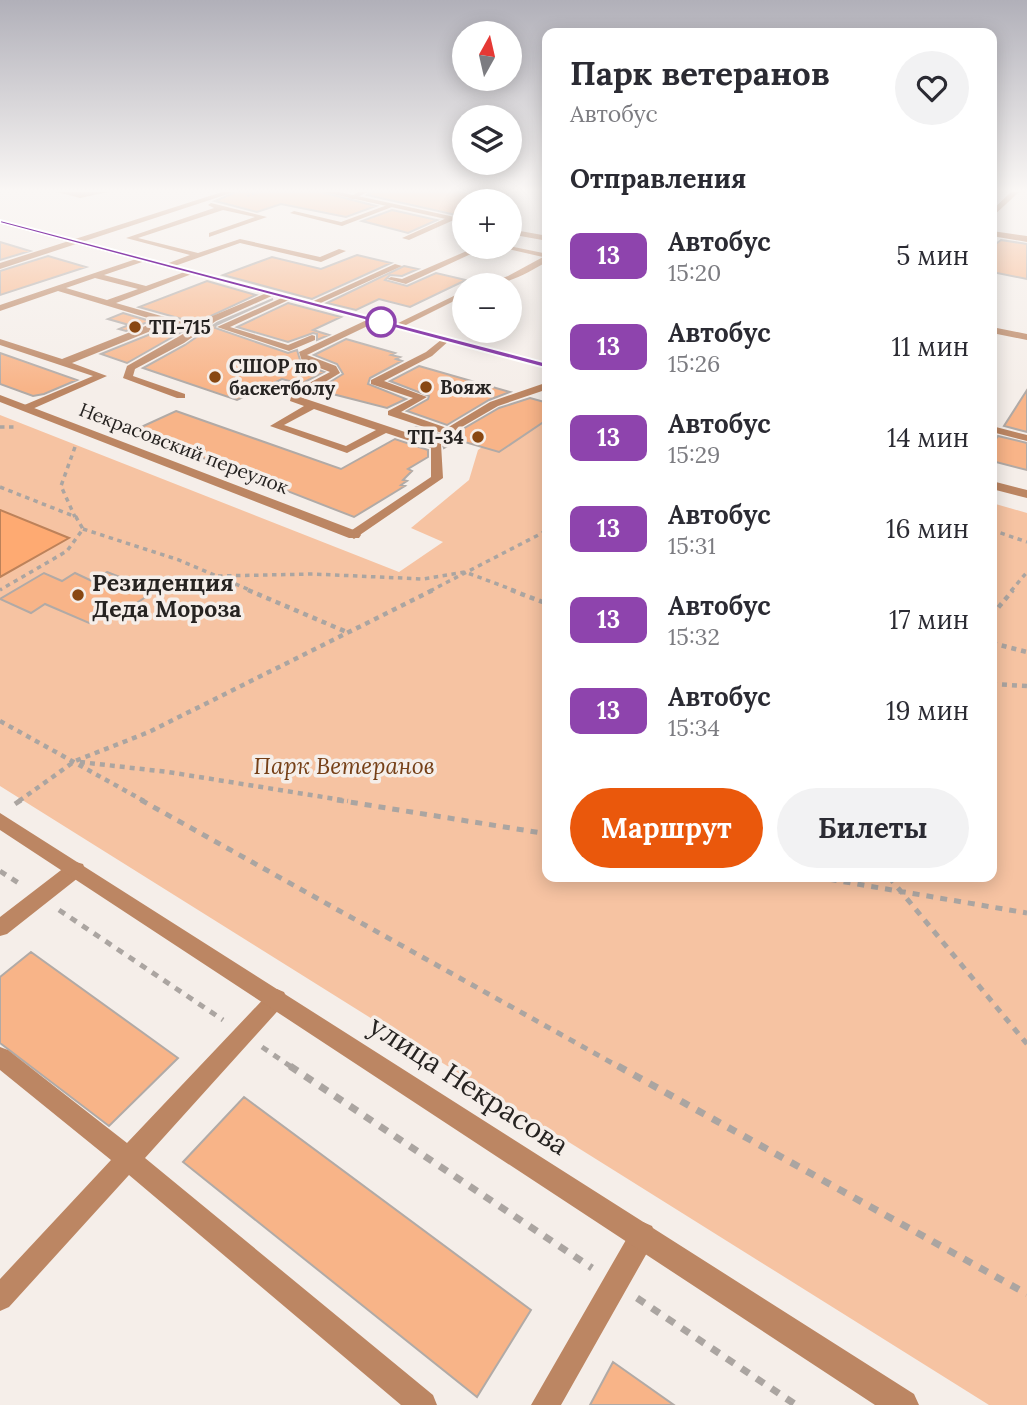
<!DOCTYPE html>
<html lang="ru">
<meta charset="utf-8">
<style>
:root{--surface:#fff;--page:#f2f2f3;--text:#2b2b33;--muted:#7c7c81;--accent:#ea580c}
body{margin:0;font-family:Lora,serif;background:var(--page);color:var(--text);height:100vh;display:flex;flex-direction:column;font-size:26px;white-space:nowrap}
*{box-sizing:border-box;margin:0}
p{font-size:23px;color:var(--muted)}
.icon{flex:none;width:38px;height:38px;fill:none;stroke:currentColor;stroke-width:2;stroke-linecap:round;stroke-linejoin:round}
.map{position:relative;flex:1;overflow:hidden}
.side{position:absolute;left:542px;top:28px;width:455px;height:854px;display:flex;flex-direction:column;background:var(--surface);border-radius:14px;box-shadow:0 4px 18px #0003}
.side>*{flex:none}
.badge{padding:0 14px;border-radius:10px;font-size:24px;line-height:46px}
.needle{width:46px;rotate:8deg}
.tools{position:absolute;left:452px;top:21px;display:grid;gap:14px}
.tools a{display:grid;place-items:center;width:70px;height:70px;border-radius:50%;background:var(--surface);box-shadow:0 4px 18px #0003;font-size:35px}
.map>.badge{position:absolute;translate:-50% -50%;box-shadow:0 0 0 4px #fff}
h2{padding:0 28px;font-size:26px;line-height:63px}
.round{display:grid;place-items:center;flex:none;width:74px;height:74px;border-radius:37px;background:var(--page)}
.summary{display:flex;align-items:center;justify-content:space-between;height:119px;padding:0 28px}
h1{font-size:33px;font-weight:800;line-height:52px}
.action{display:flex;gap:14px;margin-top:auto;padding:14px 28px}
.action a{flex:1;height:80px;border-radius:42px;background:var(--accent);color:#fff;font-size:28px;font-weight:800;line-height:80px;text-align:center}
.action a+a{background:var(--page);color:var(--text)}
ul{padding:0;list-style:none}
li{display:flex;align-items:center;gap:21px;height:91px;padding:0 28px}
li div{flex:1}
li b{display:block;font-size:26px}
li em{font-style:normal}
li .badge{min-width:77px;font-weight:700;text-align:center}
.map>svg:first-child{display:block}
.green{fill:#f6c3a2}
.water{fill:#feaa72;stroke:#bd825a;stroke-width:2}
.building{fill:#f8b488;stroke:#b1aaa6;stroke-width:2}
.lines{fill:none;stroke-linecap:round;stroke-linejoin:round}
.path-far4{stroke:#aba5a1;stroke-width:2;stroke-dasharray:2.5 2.5;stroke-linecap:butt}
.path-far3{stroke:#aba5a1;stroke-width:3.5;stroke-dasharray:4.5 4.5;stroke-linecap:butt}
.path-far2{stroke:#aba5a1;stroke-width:4.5;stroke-dasharray:5 5;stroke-linecap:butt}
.path-far1{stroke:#aba5a1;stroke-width:5;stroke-dasharray:7 7;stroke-linecap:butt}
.path{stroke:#aba5a1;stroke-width:7;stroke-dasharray:9 9;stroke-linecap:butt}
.service{fill:#bc8663;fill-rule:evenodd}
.minor{fill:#bc8663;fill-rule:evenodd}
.tertiary{fill:#bc8663;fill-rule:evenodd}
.line{fill:#8e44ad;stroke:#fff;stroke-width:2}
.stop-dot{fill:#fff;stroke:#8e44ad;stroke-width:3.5}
.poi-dot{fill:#884712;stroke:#f5eee9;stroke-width:2.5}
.labels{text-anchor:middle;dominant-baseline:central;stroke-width:7;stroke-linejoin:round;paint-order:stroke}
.far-poi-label{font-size:19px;font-weight:bold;fill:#262321;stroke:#f5eee9;text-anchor:start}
.far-street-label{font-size:19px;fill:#262321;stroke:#f5eee9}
.poi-label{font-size:23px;font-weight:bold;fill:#262321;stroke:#f5eee9;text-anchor:start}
.park-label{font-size:23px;font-style:italic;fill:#764017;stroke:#f5eee9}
.near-street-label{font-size:28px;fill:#262321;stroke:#f5eee9}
</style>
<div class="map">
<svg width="1027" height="1405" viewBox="0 0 1027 1405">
<rect width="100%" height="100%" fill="#f5eee9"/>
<path class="green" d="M548,400V877H992V503L1027,513V1405H989L0,786V577L68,538L0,510V415L399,572L443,542L411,528L469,480L478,450Z"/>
<path class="water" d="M0,510L69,538L0,577Z"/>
<path class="building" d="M236,192H321L376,206L346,217L281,204L257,212L215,201Z
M371,192H507L508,194L489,201H464V211L456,215L367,195Z
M392,210L437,220L408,233L362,221Z
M1001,240L1027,244V279L992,272V247Z
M0,242L30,251L0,260Z
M357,255L391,263L312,299L223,275L272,257L321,269Z
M48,256L86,267L0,295V271Z
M404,266L418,269L402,276L390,275L385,280L407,286L436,273L466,280L410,307L379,299L356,310L327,303Z
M207,281L256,295L196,323L139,307Z
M273,299L216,325L215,328L288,353L297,350L301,363L324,372L301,384L282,379L237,400L143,368L185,345L217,323Z
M288,303L341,317L313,330L329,335L317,340V334L313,333L288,342L237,327Z
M123,313L150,321L126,331L119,329L129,325L108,319Z
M168,327L183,331L127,363L101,354Z
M346,339L395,353L391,355L400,357L396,359L402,361L370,378L368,384L406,399L387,408L317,390L343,374L337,364L314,355Z
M0,353L77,380L44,394L33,396L0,384Z
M419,366L510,392L489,400L447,425L407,411L428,399L429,396L390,381Z
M1027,390V432L1004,426Z
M530,398L548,403V419L499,452L458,440L444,448L442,442L409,431L416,427L449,437L499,408Z
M176,411L341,469L395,439L428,450V457L408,469L412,471L403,480L407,481L401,485L405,486L354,517L195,455L201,452L139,428Z
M998,436L1027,443V470L992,461V445Z
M107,572L155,591L118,615L109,611L89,623L45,604L31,613L0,599L44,573L62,581L75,573L92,581Z
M31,952L178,1058L109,1126L0,1043V977Z
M244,1097L531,1310L477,1397L183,1162Z
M613,1362L674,1405H590Z"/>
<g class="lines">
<path class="path-far4" d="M247,196L259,192"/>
<path class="path-far3" d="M0,427H18
M75,447L61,486L75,517
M0,487L76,517L83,529L67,551L0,590
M83,529L179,560L252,591
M992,530L1027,542
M218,576L313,574L423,579L465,572L516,591
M430,591L548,530
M1011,591L1027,572"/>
<path class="path-far2" d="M248,590L349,633
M511,590L548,604
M992,615L1013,590
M992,643L1027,652
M992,684L1027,686
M0,721L144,801
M80,762L168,772L348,801
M19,801L75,761L149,732L433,590"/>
<path class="path-far1" d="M141,800L621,1068
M337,800L548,834
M15,804L21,800
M0,871L20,884
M816,877L1027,913
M889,877L1027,1044
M59,910L223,1020
M262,1047L293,1068"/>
<path class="path" d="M290,1066L592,1268
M618,1066L1027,1294
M637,1298L796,1405"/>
<path class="service" d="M57,192H108L80,198Z
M358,192H368L353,199L348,198Z
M211,203L267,217L209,237V233L255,217L223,210L138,238L198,253L240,239L320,257L339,249L346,251L321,262L240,243L169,268L166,264L190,255L126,238L214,208L208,205Z
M390,204L392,207L342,226L290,213L294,211L341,222Z
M449,217L456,219L409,240L402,238Z
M509,246L548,254V261C527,273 508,285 483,285L508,276L543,257L499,247Z
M476,247H486L406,284L387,279L391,277L402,279Z
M142,257L145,261L104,275L146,286L190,270L197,272L116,303L196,326L210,317L269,292L276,294L216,321L184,343L135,369L133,376L185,394V398H177L123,378L127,366L190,330L168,324L72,363L107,376L30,410H22V406L93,376L0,345V339L62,359L158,321L58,291L0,311V305ZM95,278L138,289L107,300L66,288Z
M395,264L402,266L314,306L307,304Z
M464,291V296L400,328L392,326Z
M286,296L293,298L230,327L288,345L312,335L315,336V340L289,351L217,327Z
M373,317L376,318V322L307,355L336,366L340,373L300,397L441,444L443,478L354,539L348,535L349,532L431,477V448L386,433L347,453L270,426L304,406L290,401L292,392L330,372L302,361L299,352ZM314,409L376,430L346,446L284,425Z
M446,336L451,339L432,356L384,381L427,397L401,412L447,428L490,402L548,382V389L498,406L448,435L388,415V411L413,398L371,384V380L426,352Z
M992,426L1027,435V441L992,432Z
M76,862L83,864L85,869L83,874L7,934L0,936V917L69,864Z
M277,989L284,992L287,998L284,1004L145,1158L433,1395L437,1405H401L129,1175L9,1307L0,1311V1279L111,1160L0,1070V1047L8,1050L127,1143L270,992Z
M643,1222L652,1226L656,1235L652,1244L561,1405H531L634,1226Z"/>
<path class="minor" d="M222,192H234L0,269V263Z
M323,192H339L464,219V223Z
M1011,192H1019L992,217V210Z
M509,229L548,236V241L509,234Z
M992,231L1027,236V242L992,236Z
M992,327L1027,334V340L992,333Z
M0,395L359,532L361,535L359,538H349L0,402Z
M0,813L914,1394L919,1405H875L0,830Z"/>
<path class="tertiary" d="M0,220L548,363V369L0,224Z
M992,481L1027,490V498L992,489Z"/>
</g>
<linearGradient id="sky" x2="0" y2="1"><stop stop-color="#b1b0b9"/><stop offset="0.49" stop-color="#faf7f5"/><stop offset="1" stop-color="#faf7f5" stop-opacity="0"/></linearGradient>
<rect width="1027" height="389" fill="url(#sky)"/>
<path class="line" d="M0,220L551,364L552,366L545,368L0,223Z"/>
<circle class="stop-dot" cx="381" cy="322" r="14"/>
<g class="poi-dot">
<circle cx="135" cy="327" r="7"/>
<circle cx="215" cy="377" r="7"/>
<circle cx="426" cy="387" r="7"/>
<circle cx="478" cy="437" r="7"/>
<circle cx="78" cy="595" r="7"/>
</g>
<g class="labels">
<g class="far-poi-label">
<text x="149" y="327">ТП-715</text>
<text x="229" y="366">СШОР по<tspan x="229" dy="22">баскетболу</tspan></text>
<text x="440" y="387">Вояж</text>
<text x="464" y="437" text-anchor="end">ТП-34</text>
</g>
<g class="far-street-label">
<text transform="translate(184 448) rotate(21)">Некрасовский переулок</text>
</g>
<g class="poi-label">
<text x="92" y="582">Резиденция<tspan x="92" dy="26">Деда Мороза</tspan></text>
</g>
<g class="park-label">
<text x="344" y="765">Парк Ветеранов</text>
</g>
<g class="near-street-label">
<text transform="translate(469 1085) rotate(33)">улица Некрасова</text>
</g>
</g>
</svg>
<div class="tools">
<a><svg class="needle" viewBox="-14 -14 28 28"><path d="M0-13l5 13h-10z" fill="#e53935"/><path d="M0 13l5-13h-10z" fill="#7c7c81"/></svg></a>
<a><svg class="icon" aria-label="layers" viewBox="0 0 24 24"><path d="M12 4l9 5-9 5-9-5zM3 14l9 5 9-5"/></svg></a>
<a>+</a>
<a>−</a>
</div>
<section class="side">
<div class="summary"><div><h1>Парк ветеранов</h1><p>Автобус</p></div><a class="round"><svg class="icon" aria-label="heart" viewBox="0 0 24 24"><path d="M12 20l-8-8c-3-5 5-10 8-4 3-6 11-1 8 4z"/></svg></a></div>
<h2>Отправления</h2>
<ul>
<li><span class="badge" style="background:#8e44ad;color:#fff">13</span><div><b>Автобус</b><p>15:20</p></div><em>5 мин</em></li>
<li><span class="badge" style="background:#8e44ad;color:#fff">13</span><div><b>Автобус</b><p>15:26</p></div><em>11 мин</em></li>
<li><span class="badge" style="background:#8e44ad;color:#fff">13</span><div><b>Автобус</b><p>15:29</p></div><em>14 мин</em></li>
<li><span class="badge" style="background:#8e44ad;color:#fff">13</span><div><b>Автобус</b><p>15:31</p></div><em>16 мин</em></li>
<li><span class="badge" style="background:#8e44ad;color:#fff">13</span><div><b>Автобус</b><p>15:32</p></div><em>17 мин</em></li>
<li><span class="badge" style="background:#8e44ad;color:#fff">13</span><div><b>Автобус</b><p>15:34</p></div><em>19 мин</em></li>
</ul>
<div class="action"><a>Маршрут</a><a>Билеты</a></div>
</section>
</div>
